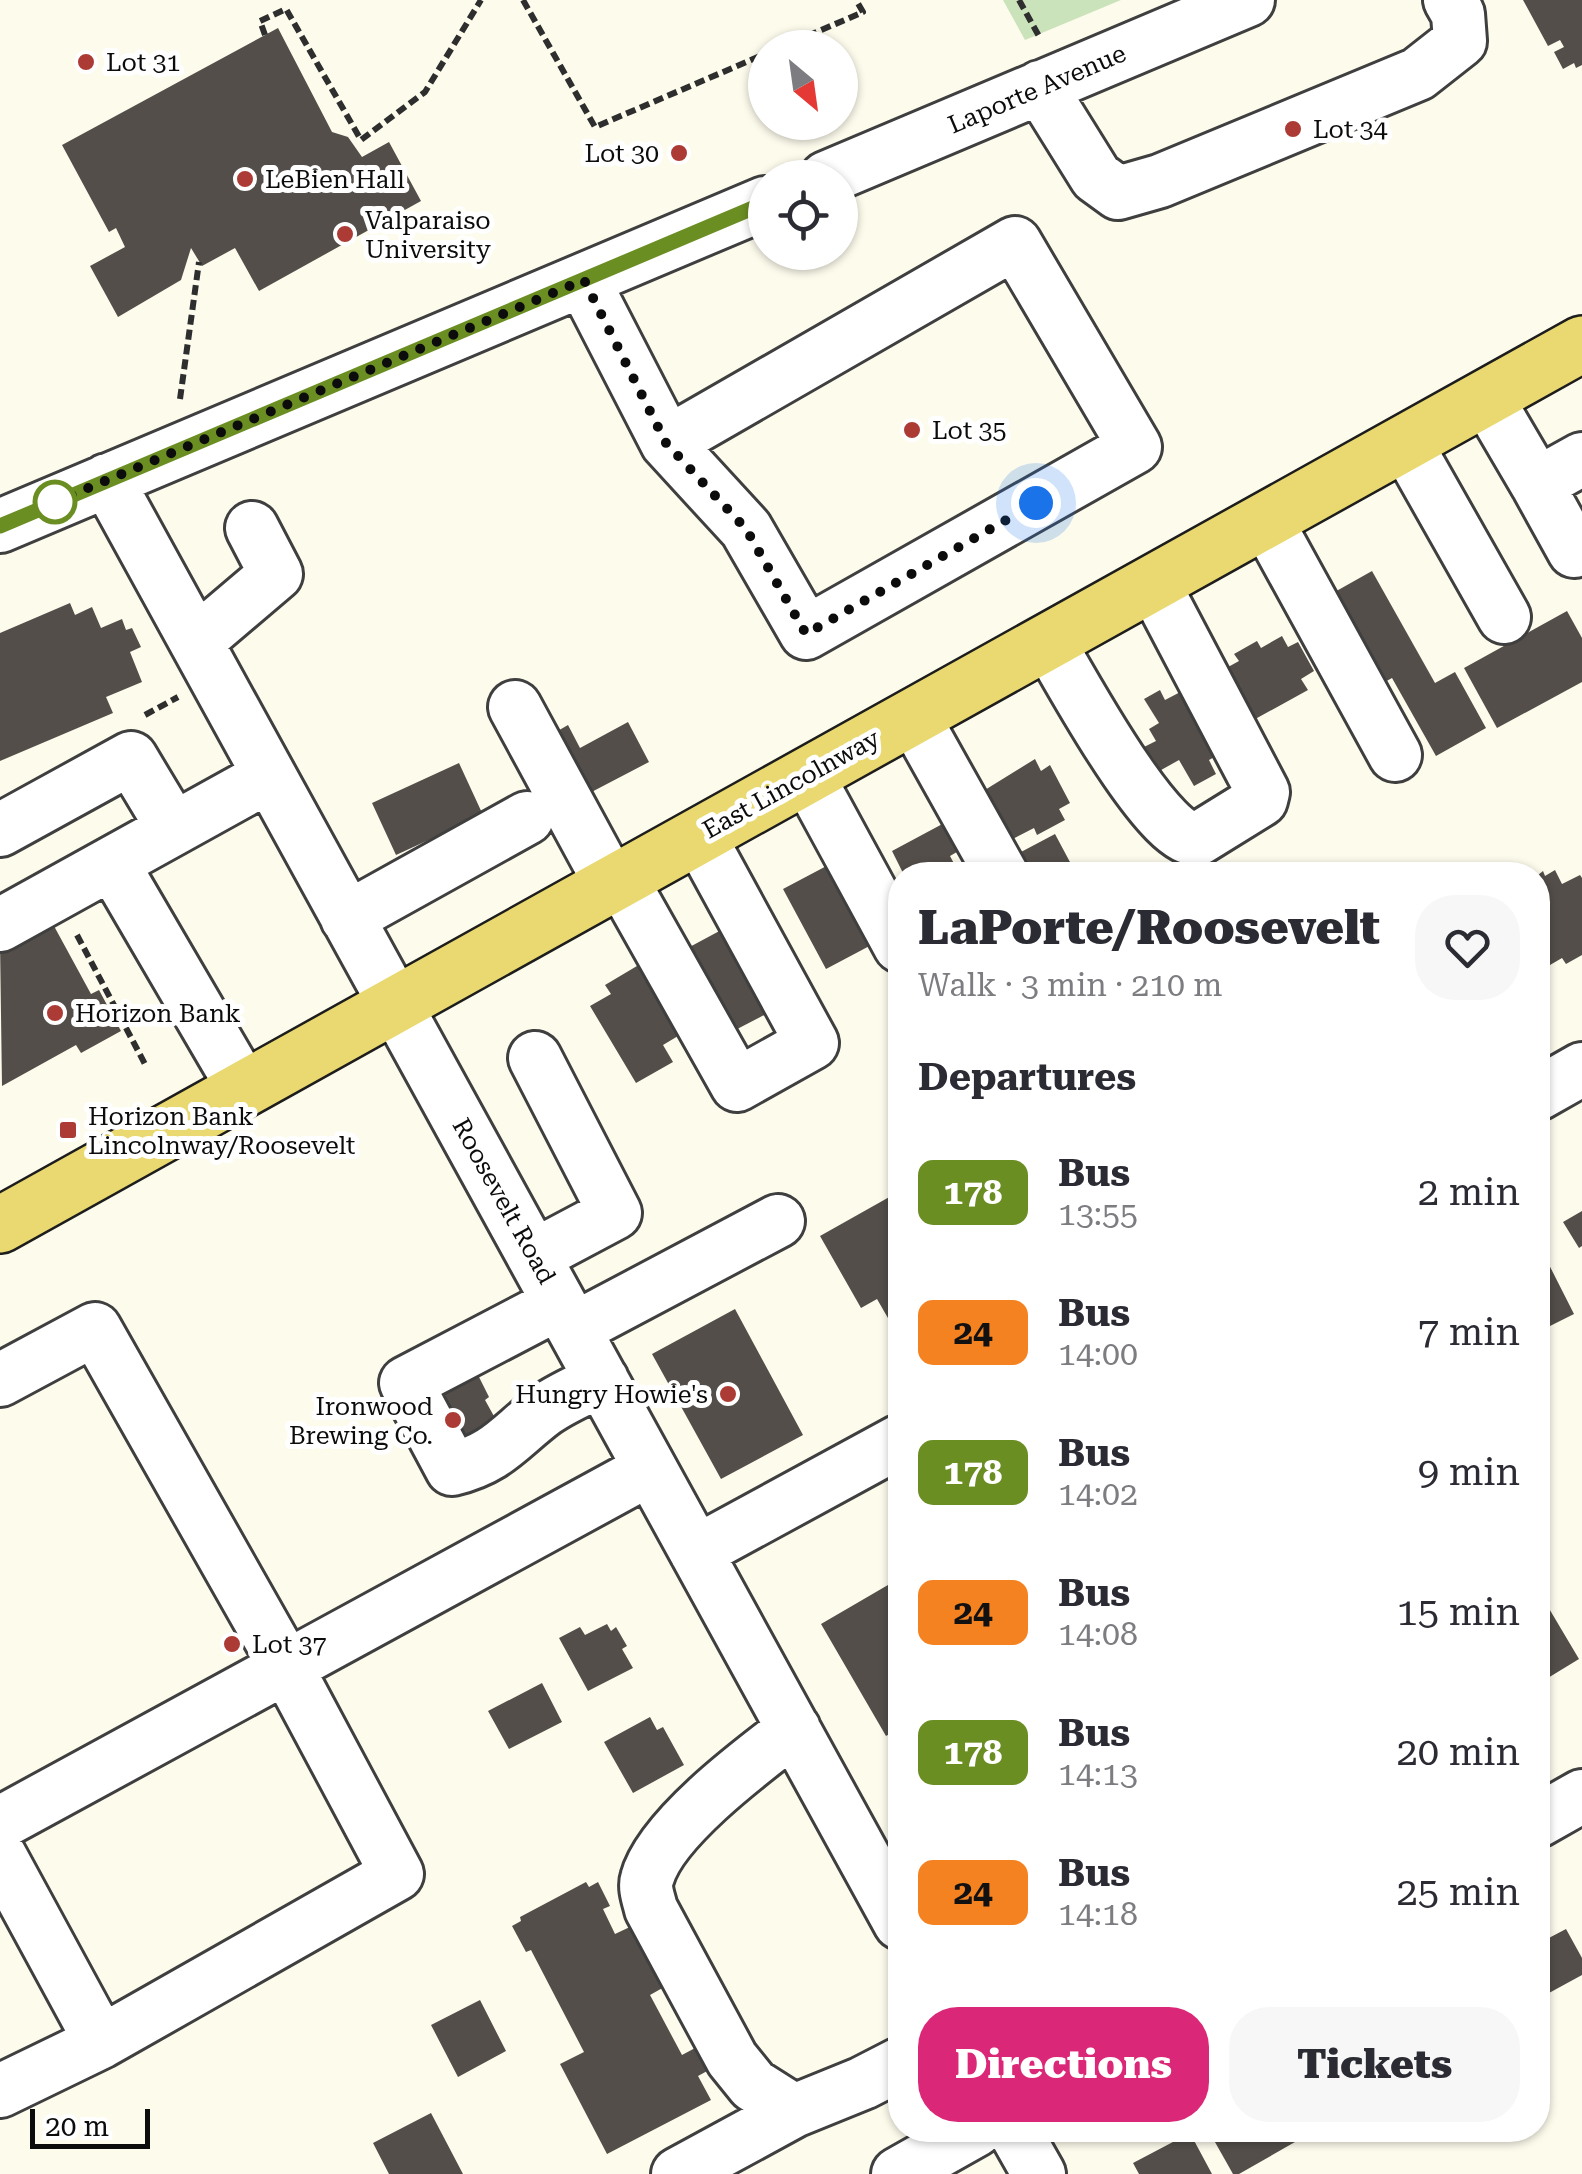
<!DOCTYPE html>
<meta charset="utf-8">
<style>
:root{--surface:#fff;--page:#f7f7f7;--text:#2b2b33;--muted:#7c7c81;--accent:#db2777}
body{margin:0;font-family:"Roboto Serif",serif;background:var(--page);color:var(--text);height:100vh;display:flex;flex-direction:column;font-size:38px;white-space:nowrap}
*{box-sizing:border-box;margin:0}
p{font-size:32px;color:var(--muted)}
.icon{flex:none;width:55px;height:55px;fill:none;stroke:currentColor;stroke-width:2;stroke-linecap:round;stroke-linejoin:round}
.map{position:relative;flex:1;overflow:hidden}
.sheet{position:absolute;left:888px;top:862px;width:662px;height:1280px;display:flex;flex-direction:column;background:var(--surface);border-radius:40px;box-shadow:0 2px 8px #0004}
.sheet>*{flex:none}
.badge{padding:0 20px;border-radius:15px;font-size:35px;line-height:65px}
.needle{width:65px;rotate:151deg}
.fabs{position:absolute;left:748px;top:30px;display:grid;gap:20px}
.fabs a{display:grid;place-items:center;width:110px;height:110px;border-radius:50%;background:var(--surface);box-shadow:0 2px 8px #0004;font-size:50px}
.scale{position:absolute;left:30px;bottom:25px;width:120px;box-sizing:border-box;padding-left:10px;border:5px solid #0c0c0c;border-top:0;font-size:28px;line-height:35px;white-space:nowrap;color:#0c0c0c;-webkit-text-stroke:8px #fff;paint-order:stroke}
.you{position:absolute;width:50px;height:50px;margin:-25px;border:8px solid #fff;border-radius:50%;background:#1a73e8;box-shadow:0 0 0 15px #1a73e833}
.map>.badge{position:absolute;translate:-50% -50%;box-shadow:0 0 0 5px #fff}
h2{padding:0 30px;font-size:38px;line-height:90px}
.round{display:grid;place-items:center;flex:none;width:105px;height:105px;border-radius:40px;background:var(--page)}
.head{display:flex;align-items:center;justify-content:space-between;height:170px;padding:0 30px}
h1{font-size:48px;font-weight:800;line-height:75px}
.primary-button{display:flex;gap:20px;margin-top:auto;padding:20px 30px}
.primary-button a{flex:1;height:115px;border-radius:40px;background:var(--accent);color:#fff;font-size:40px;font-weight:800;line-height:115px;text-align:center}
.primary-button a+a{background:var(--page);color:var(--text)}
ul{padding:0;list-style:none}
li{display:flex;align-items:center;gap:30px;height:140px;padding:0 30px}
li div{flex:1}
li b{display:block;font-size:38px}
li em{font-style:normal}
li .badge{min-width:110px;font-weight:700;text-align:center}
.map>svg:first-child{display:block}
.green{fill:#cbe3ba}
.building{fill:#534e49}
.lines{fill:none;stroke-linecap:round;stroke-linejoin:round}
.minor-casing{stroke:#3f3f3f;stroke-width:58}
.major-casing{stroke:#1d1d1d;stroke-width:60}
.path{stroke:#2e2e2e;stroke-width:6;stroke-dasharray:10 5;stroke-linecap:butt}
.minor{stroke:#fff;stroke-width:52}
.major{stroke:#e9d970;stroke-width:55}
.line-casing{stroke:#fff;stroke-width:22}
.line{stroke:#6b8e23;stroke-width:15}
.walk{stroke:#0c0c0c;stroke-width:10;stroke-dasharray:0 18}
.poi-dot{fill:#ab3b34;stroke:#fff;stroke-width:4}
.stop-dot{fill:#fff;stroke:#6b8e23;stroke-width:5}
.labels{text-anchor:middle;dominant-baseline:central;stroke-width:10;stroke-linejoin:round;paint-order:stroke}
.poi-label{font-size:25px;fill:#0c0c0c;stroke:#fff;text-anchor:start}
.street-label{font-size:25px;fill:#0c0c0c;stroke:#fff}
</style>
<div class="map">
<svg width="1582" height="2174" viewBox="0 0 1582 2174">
<rect width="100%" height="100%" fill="#fdfbec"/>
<path class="green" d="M1003,0H1121L1025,40Z"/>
<path class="building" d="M1523,0H1582V65L1576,68L1574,63L1563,69L1554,52L1564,47L1560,40L1548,46Z
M278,28L332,132L348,137L362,157L389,142L421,201L259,291L235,248L202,266L191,248L181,280L118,317L90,266L125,247L116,228L109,232L62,145Z
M1372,571L1435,683L1455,672L1486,728L1436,756L1392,678L1374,688L1324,598Z
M70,603L75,615L92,607L101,628L122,619L126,630L132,628L141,647L130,652L142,682L106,697L113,713L0,761V633Z
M1567,611L1582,638V682L1497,728L1464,668Z
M1282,636L1288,647L1298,642L1314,671L1301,679L1308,690L1248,723L1219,672L1239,661L1234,654L1257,641L1261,648Z
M1188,688L1218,755L1209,760L1216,774L1194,786L1179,760L1154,774L1140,749L1156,741L1149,729L1159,723L1144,699L1160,690L1165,700Z
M628,722L649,762L582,797L549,736L568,725L580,748Z
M1035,759L1041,771L1050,765L1070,803L1059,809L1065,820L1037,835L1034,828L1005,843L980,793Z
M459,763L483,815L396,855L372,803Z
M948,821L962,849L950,856L960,875H904L892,851Z
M1055,834L1071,864L1050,875H1033L1021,852Z
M834,862L877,942L826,969L783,889Z
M1555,870L1562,884L1580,875L1582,878V955L1566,964L1562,958L1538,972V875L1543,871L1545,876Z
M48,915L91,994L99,990L121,1031L81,1053L76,1045L2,1086L0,942Z
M725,928L770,1012L716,1040L671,957Z
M642,963L683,1033L663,1045L673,1062L636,1083L590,1006L611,994L605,985Z
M900,1191V1330L896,1332L877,1299L861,1308L820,1236Z
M1582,1211V1246L1579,1248L1563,1222Z
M1538,1243L1574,1314L1538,1332Z
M735,1309L803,1435L721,1479L652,1354Z
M477,1373L489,1397L485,1400L495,1418L487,1422L497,1440L460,1459L421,1384Z
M900,1578V1728L886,1736L821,1624Z
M1538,1590L1579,1659L1538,1684Z
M607,1624L611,1631L616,1627L627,1646L622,1649L633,1668L588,1691L559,1638L580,1627L585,1635Z
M542,1683L562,1722L509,1749L488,1711Z
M650,1717L657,1730L663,1727L684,1765L633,1793L604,1742Z
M586,1882L589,1887L598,1882L610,1906L603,1909L615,1934L634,1925L666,1986L650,1995L682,2055L697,2047L709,2070L698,2076L711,2100L607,2154L560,2064L584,2052L531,1950L526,1952L512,1926L521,1921L520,1917Z
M1566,1929L1582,1958V1975L1538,1999V1932L1540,1931L1545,1940Z
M480,2000L506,2051L458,2077L431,2025Z
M431,2113L463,2174H389L373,2143Z
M1219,2130H1316L1239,2174H1233L1211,2135Z
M1190,2133L1212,2174H1139L1133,2163Z"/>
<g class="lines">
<g class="minor-casing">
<path id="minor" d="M1040,87L1096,177L1118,193L1160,181L1418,74L1460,41L1458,14L1450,0
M826,178L1248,0
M583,280L667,443L746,529L806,633L1135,447L1015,243L667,443
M1486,397L1537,484
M1405,442L1504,617
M1582,459L1537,484L1574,551L1582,546
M107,480L900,1923
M1266,520L1395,755
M0,526L765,203
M1048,641C1068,675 1160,846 1198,839L1261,800L1263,792L1153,583
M196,642L276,574L252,528
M515,707L611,884
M913,716L1002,875
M807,775L900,946
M0,830L131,758L173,828
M112,863L244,1089
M621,879L737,1085L812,1043L699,836
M347,918L527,818
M0,925L269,776
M1538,1094L1582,1069
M534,1256L615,1213L535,1058
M559,1303L406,1383L452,1469C498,1458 510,1436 545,1410C562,1398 583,1389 602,1380
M574,1329L778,1221
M0,1380L95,1329L287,1668L397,1874L101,2042L0,1856
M696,1552L900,1441
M794,1729C753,1760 660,1829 647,1879C644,1888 649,1900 651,1909L732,2059L753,2085L794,2111L863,2083L900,2064
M1538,1821L1582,1796
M0,1823L650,1469
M0,2091L101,2042
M1014,2130L1039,2174
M678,2174L794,2111
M898,2174L976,2130"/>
</g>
<g class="major-casing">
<path id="major" d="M0,1225L1582,344"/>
</g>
<path class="path" d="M523,0L595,127L765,54
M1019,0L1040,38
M265,35L260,21L286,9L361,140L425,92L481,0
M780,48L863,12L856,0
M180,399L199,262
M145,715L178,697
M77,935L146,1066"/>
<use href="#minor" class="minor"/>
<use href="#major" class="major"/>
</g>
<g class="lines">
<g class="line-casing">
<path id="line" d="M0,526L765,203"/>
</g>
<use href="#line" class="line"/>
<path class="walk" d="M55,502L584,280L666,443L746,529L806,634L1036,503"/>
</g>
<g class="poi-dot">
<circle cx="86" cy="62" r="10"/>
<circle cx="1293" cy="129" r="10"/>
<circle cx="679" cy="153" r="10"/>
<circle cx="245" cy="179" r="10"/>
<circle cx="345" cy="234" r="10"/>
<circle cx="912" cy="430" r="10"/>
<circle cx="55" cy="1013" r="10"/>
<rect x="58" y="1120" width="20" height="20" rx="5"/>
<circle cx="728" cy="1394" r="10"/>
<circle cx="453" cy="1420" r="10"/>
<circle cx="232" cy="1644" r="10"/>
</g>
<circle class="stop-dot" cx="55" cy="502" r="20"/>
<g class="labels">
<g class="poi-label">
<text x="106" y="62">Lot 31</text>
<text x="1313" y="129">Lot 34</text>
<text x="659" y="153" text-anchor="end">Lot 30</text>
<text x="265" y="179">LeBien Hall</text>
<text x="365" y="220">Valparaiso<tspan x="365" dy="29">University</tspan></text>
<text x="932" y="430">Lot 35</text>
<text x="75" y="1013">Horizon Bank</text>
<text x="88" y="1116">Horizon Bank<tspan x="88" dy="29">Lincolnway/Roosevelt</tspan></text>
<text x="708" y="1394" text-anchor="end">Hungry Howie's</text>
<text x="433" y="1406" text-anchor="end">Ironwood<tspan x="433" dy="29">Brewing Co.</tspan></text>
<text x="252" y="1644">Lot 37</text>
</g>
<g class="street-label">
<text transform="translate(1037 89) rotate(-23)">Laporte Avenue</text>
<text transform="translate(791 784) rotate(-29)">East Lincolnway</text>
<text transform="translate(504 1201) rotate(61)">Roosevelt Road</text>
</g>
</g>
</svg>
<div class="fabs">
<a><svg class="needle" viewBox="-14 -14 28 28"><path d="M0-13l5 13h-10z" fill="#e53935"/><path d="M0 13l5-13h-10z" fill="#7c7c81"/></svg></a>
<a><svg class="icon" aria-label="locate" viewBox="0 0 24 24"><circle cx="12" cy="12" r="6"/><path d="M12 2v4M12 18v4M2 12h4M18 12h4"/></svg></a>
</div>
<div class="scale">20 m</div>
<div class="you" style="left:1036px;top:503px"></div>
<section class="sheet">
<div class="head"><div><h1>LaPorte/Roosevelt</h1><p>Walk · 3 min · 210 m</p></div><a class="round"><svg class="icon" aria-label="heart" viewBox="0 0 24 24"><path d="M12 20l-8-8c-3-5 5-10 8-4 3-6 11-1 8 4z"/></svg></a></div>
<h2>Departures</h2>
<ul>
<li><span class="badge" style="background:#6b8e23;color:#fff">178</span><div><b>Bus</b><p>13:55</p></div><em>2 min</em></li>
<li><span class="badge" style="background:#f58220;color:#111">24</span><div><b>Bus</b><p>14:00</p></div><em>7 min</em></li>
<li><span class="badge" style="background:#6b8e23;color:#fff">178</span><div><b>Bus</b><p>14:02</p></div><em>9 min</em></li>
<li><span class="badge" style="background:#f58220;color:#111">24</span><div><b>Bus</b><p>14:08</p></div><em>15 min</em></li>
<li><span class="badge" style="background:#6b8e23;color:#fff">178</span><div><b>Bus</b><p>14:13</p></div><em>20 min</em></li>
<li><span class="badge" style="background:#f58220;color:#111">24</span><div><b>Bus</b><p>14:18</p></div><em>25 min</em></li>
</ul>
<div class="primary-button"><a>Directions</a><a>Tickets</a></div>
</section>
</div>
